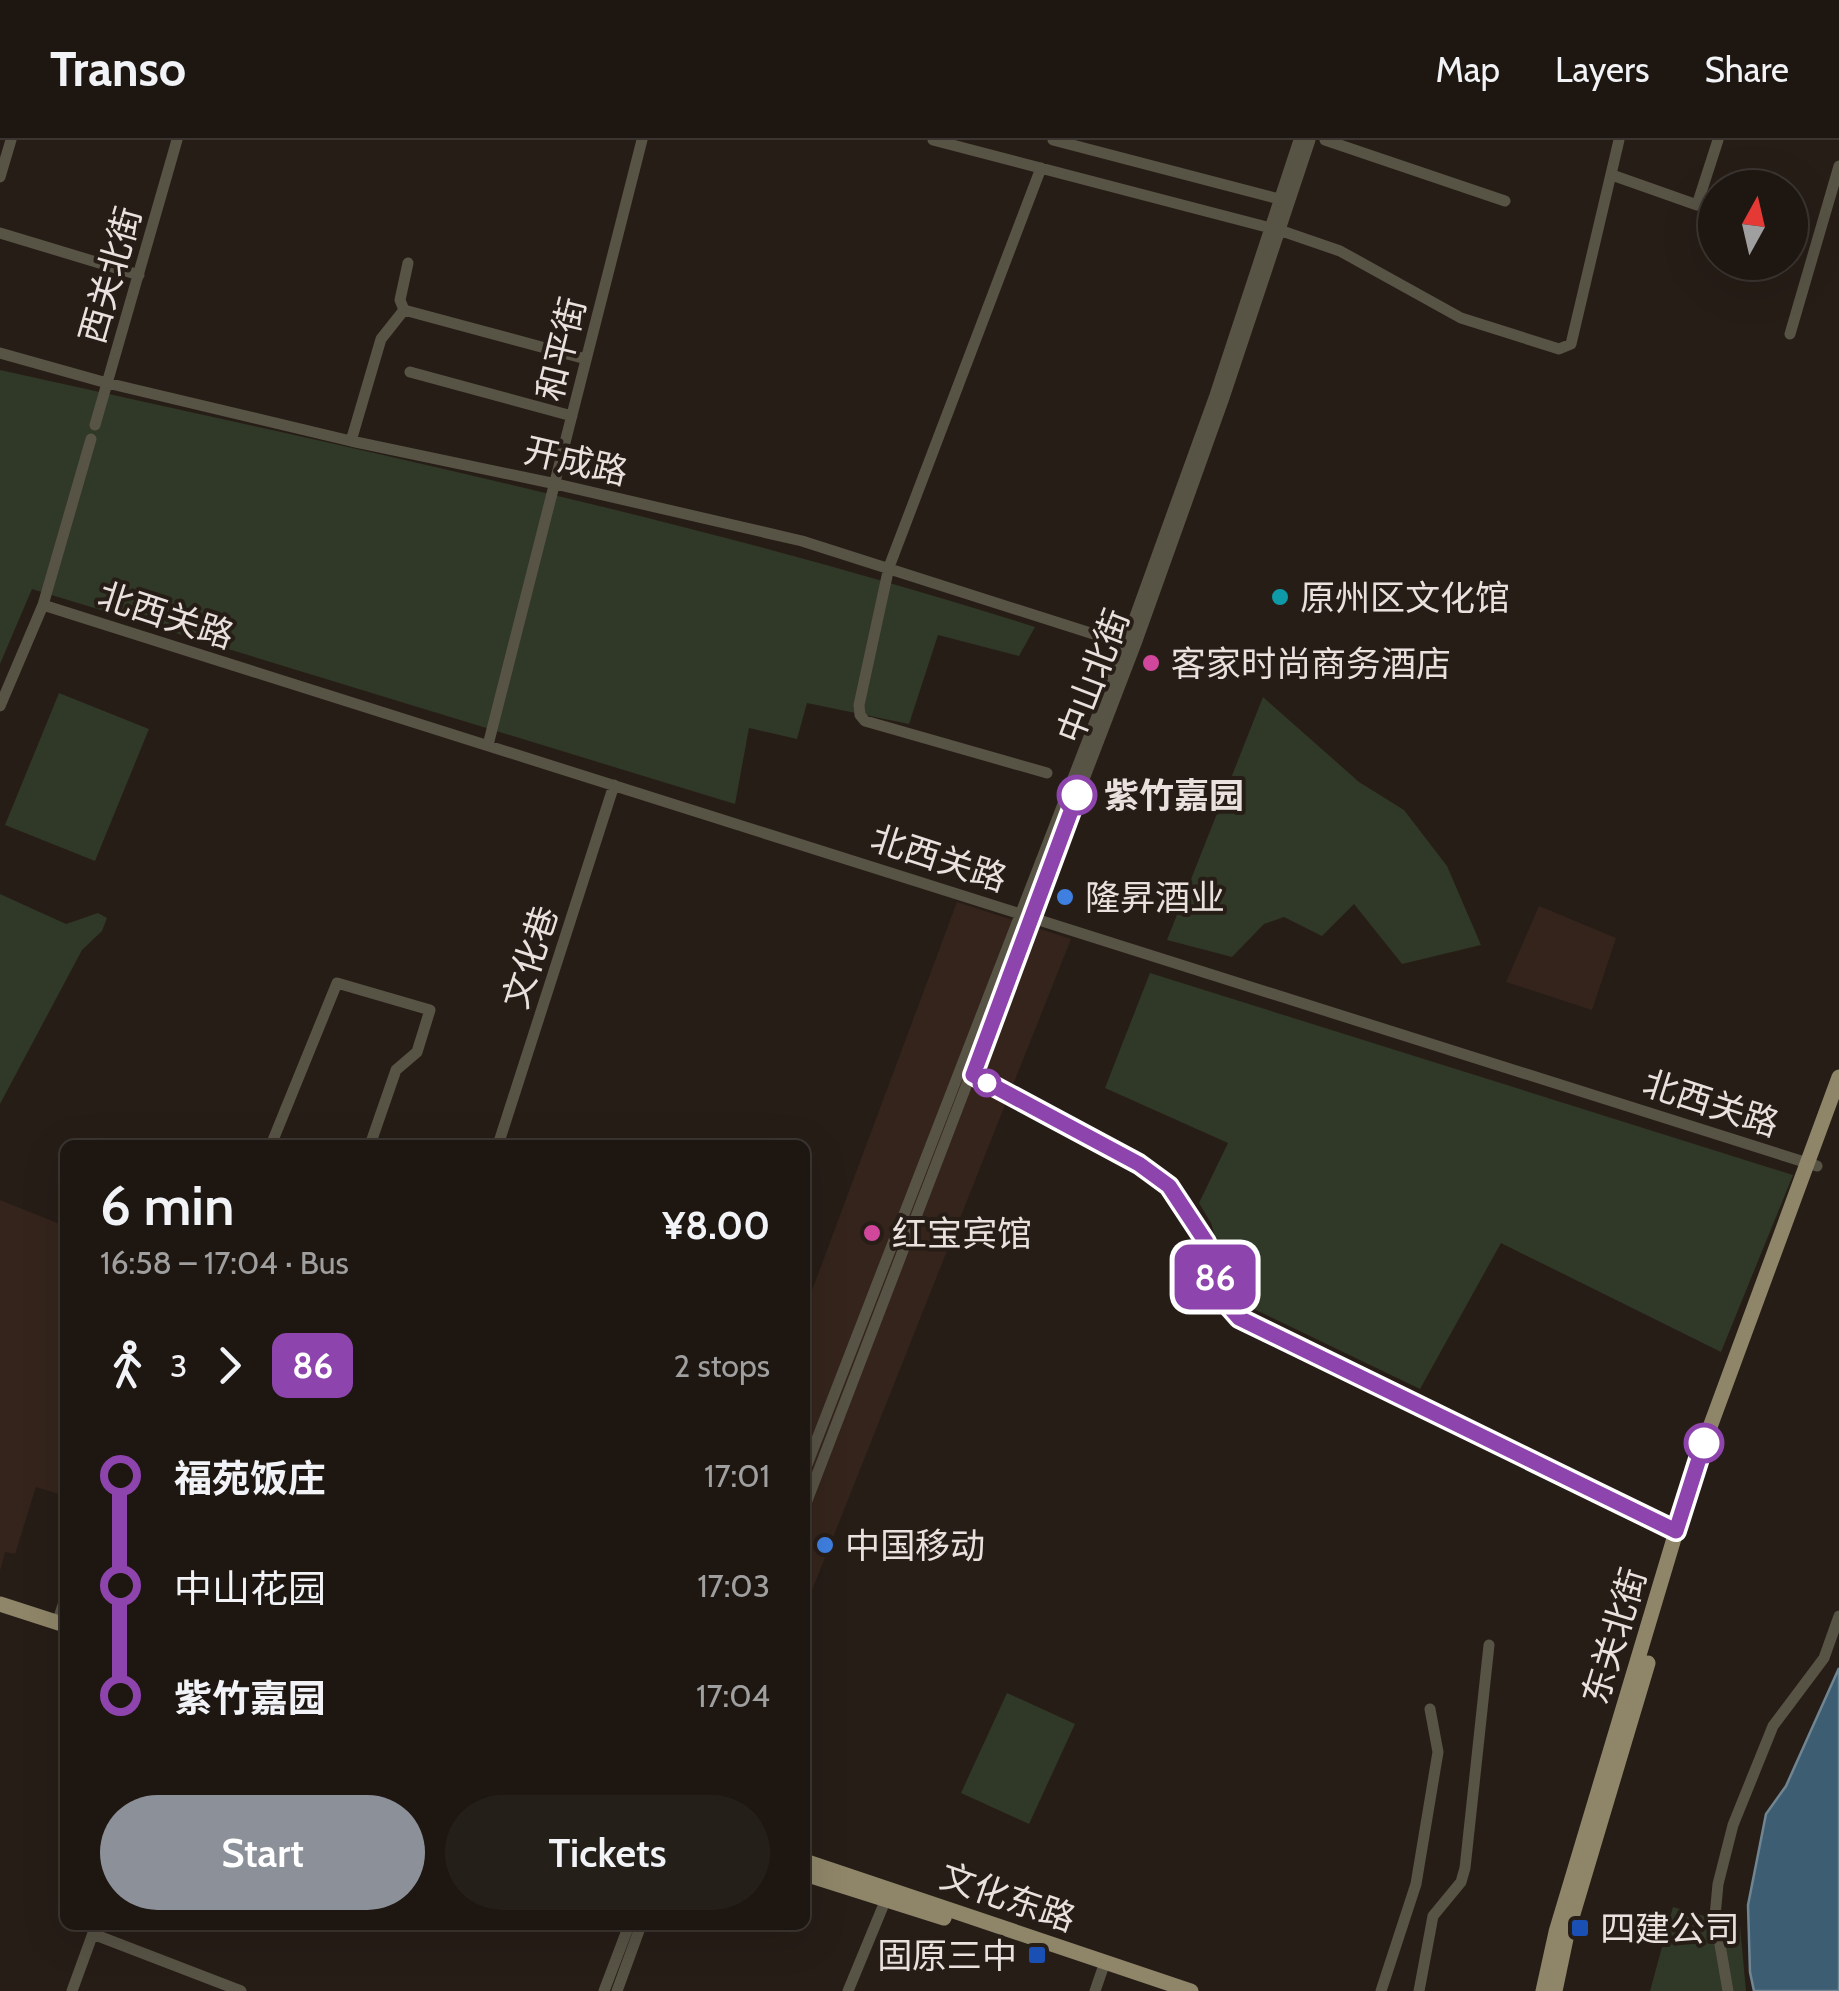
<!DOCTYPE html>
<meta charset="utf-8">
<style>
:root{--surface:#1d1611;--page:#251f1a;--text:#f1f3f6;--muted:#a09f9f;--line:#3b3531;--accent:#8c9099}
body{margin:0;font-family:Cabin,"Noto Sans SC",sans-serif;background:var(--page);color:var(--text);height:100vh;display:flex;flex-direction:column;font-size:38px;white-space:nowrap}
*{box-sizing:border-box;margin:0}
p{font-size:32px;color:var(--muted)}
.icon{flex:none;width:55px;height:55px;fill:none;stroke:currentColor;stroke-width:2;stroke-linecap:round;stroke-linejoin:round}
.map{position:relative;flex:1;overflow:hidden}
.side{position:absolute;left:60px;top:1000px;width:750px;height:790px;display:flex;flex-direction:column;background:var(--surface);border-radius:15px;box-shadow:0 10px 40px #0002,0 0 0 2px var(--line)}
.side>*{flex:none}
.badge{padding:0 20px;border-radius:15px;font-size:35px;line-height:65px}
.needle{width:65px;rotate:8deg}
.tools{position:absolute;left:1698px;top:30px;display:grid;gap:20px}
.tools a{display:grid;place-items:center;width:110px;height:110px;border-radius:50%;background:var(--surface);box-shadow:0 10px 40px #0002,0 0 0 2px var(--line);font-size:50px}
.map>.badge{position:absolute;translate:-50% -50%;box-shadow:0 0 0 5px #fff}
.legs{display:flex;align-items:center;gap:15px;height:110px;padding:0 40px;font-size:32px}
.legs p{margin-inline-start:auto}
.headline{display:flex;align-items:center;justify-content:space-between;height:170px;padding:0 40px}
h1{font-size:55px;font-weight:600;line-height:75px}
.button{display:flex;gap:20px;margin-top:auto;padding:20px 40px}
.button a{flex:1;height:115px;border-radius:60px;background:var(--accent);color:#fff;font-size:40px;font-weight:600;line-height:115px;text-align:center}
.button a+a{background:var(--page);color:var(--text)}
ul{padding:0 40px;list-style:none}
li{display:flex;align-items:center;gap:35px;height:110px;font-size:38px}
li i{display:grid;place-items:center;width:15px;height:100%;margin:0 12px;background:currentColor}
li i::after{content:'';width:25px;height:25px;margin:-12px;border:8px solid;border-radius:50%;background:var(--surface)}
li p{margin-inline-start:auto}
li:first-child i{background:linear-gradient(#0000 50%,currentColor 0)}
li:last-child i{background:linear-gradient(currentColor 50%,#0000 0)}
header{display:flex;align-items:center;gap:60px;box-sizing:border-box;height:140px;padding:0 50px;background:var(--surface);border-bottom:2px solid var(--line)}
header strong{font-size:48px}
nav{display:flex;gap:55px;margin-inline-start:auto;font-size:35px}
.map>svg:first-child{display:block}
.built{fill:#34241c}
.green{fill:#303827}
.water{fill:#3d5d72;stroke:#708592;stroke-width:2.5}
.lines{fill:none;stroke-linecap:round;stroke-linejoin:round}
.minor{stroke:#575345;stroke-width:11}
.major{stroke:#8f8669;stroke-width:15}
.line-1-casing{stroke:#fff;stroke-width:22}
.line-1{stroke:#8e44ad;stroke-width:15}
.culture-dot{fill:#0f9aa8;stroke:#271d17;stroke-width:4}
.hotel-dot{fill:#d1479c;stroke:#271d17;stroke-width:4}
.stop-1-dot{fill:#fff;stroke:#8e44ad;stroke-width:5}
.shop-dot{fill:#3f7fe0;stroke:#271d17;stroke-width:4}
.transit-dot{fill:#1a4fb4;stroke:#271d17;stroke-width:4}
.labels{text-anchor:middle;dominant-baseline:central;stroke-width:8;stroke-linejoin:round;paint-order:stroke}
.street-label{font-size:35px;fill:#e8e1dd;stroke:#271d17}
.poi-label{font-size:35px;fill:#e8e1dd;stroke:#271d17;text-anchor:start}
.stop-label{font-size:35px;font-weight:bold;fill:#e8e1dd;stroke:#271d17;text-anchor:start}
</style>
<header>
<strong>Transo</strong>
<nav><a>Map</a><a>Layers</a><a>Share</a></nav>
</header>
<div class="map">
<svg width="1839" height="1851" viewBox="0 0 1839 1851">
<rect width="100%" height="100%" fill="#271d17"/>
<path class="built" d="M957,762L1071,799L805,1468V1169Z
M1539,766L1616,798L1592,870L1506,842Z
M0,1060L65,1086V1356L36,1347L15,1414L5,1412L0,1431Z"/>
<path class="green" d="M0,230C347,307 696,379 1035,487L1019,516L938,495L909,584L807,563L797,599L749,588L735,664L32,449L0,524Z
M59,553L149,589L95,721L5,685Z
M1263,557L1359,642L1404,670L1447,726L1481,805L1402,824L1354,764L1322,796L1284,777L1264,784L1232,817L1167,800Z
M0,754L66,784L98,773L107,778L102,791L82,810L0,964Z
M1150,833L1793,1035L1721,1212L1501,1103L1420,1249L1254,1169L1225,1129L1211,1083L1199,1063L1228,1003L1105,948Z
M1007,1553L1075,1584L1029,1684L961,1653Z
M1673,1767L1740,1786L1746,1851H1650Z"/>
<path class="water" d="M1839,1528V1851H1754L1750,1832L1748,1765L1766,1674L1786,1646Z"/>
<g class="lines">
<path class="minor" d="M933,0L1282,91L1340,111L1461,178L1559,209L1571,204L1619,0
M1053,0L1287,61
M1325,0L1505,61
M1041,28L889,427L859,565L860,575L865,581L1047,633
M1612,35L1697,65L1718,0
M0,37L11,0
M0,93L139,135
M404,170L586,219
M1790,194L1839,26
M0,213L107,243L351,301L556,344L802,401L1128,505
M410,232L572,276
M95,285L177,0
M351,301L381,199L404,170L400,160L408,123
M43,465L1817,1026
M0,566L43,465L91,299
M488,605L642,0
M973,935L1139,1025L1169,1046L1206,1102L1225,1161L1239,1178L1676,1391
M271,1005L337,843L430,870L417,912L396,930L370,1005
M498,1005L614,645
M805,1330L1125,504L1215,255L1299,0
M805,1366L1137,501L1224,258L1310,0
M57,1483L65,1459
M93,1794L241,1851
M72,1851L96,1785
M604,1851L629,1785
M617,1851L641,1785
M848,1851L886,1759
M1095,1851L1105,1822
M1381,1851L1416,1744L1438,1612L1430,1569
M1419,1851L1433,1776L1461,1742L1465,1728L1489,1505
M1728,1851L1715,1776L1718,1744L1733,1685L1773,1586L1824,1518L1839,1476"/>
<path class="major" d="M0,1464L65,1485
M805,1721L1191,1851
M805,1734L944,1778
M1543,1851L1556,1792L1696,1325L1839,937
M1555,1851L1567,1794L1648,1523"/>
</g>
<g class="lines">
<g class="line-1-casing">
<path id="line-1" d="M1077,655L973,935L1139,1024L1169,1046L1206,1102L1224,1161L1239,1178L1676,1391L1704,1303"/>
</g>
<use href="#line-1" class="line-1"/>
</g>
<circle class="culture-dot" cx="1280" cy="457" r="10"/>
<g class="hotel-dot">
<circle cx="1151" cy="523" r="10"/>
<circle cx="872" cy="1093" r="10"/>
</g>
<g class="stop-1-dot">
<circle cx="1077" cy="655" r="18"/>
<circle cx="987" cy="943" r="12"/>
<circle cx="1704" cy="1303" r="18"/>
</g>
<g class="shop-dot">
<circle cx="1065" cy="757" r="10"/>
<circle cx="825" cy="1405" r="10"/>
</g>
<g class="transit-dot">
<rect x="1570" y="1778" width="20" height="20" rx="5"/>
<rect x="1027" y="1805" width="20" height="20" rx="5"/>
</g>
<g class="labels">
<g class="street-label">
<text transform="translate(110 135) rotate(-74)">西关北街</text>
<text transform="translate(561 209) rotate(-76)">和平街</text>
<text transform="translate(576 321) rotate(13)">开成路</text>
<text transform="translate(166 475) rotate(18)">北西关路</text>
<text transform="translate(1093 536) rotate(-69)">中山北街</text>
<text transform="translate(939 718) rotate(18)">北西关路</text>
<text transform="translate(530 817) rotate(-72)">文化巷</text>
<text transform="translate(1711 963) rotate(18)">北西关路</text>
<text transform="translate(1614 1496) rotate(-73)">东关北街</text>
<text transform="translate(1008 1757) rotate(19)">文化东路</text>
</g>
<g class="poi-label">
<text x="1300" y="457">原州区文化馆</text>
<text x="1171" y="523">客家时尚商务酒店</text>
<text x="1085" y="757">隆昇酒业</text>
<text x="892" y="1093">红宝宾馆</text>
<text x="845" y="1405">中国移动</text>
<text x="1600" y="1788">四建公司</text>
<text x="1017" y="1815" text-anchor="end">固原三中</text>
</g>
<g class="stop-label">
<text x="1104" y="655">紫竹嘉园</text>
</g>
</g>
</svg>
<div class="tools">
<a><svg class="needle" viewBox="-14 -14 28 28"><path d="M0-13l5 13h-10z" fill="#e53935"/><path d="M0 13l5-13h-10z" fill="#a09f9f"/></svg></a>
</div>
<b class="badge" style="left:1215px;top:1137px;background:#8e44ad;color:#fff">86</b>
<section class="side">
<div class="headline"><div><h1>6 min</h1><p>16:58 – 17:04 · Bus</p></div><b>¥8.00</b></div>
<div class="legs"><svg class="icon" aria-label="walk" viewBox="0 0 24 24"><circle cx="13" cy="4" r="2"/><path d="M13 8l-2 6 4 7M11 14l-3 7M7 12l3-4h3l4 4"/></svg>3<svg class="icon" aria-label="forward" viewBox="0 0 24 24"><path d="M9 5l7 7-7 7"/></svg><b class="badge" style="background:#8e44ad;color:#fff">86</b><p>2 stops</p></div>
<ul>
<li><i style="color:#8e44ad"></i><b>福苑饭庄</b><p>17:01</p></li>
<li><i style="color:#8e44ad"></i><span>中山花园</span><p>17:03</p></li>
<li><i style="color:#8e44ad"></i><b>紫竹嘉园</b><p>17:04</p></li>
</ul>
<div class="button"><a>Start</a><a>Tickets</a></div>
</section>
</div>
